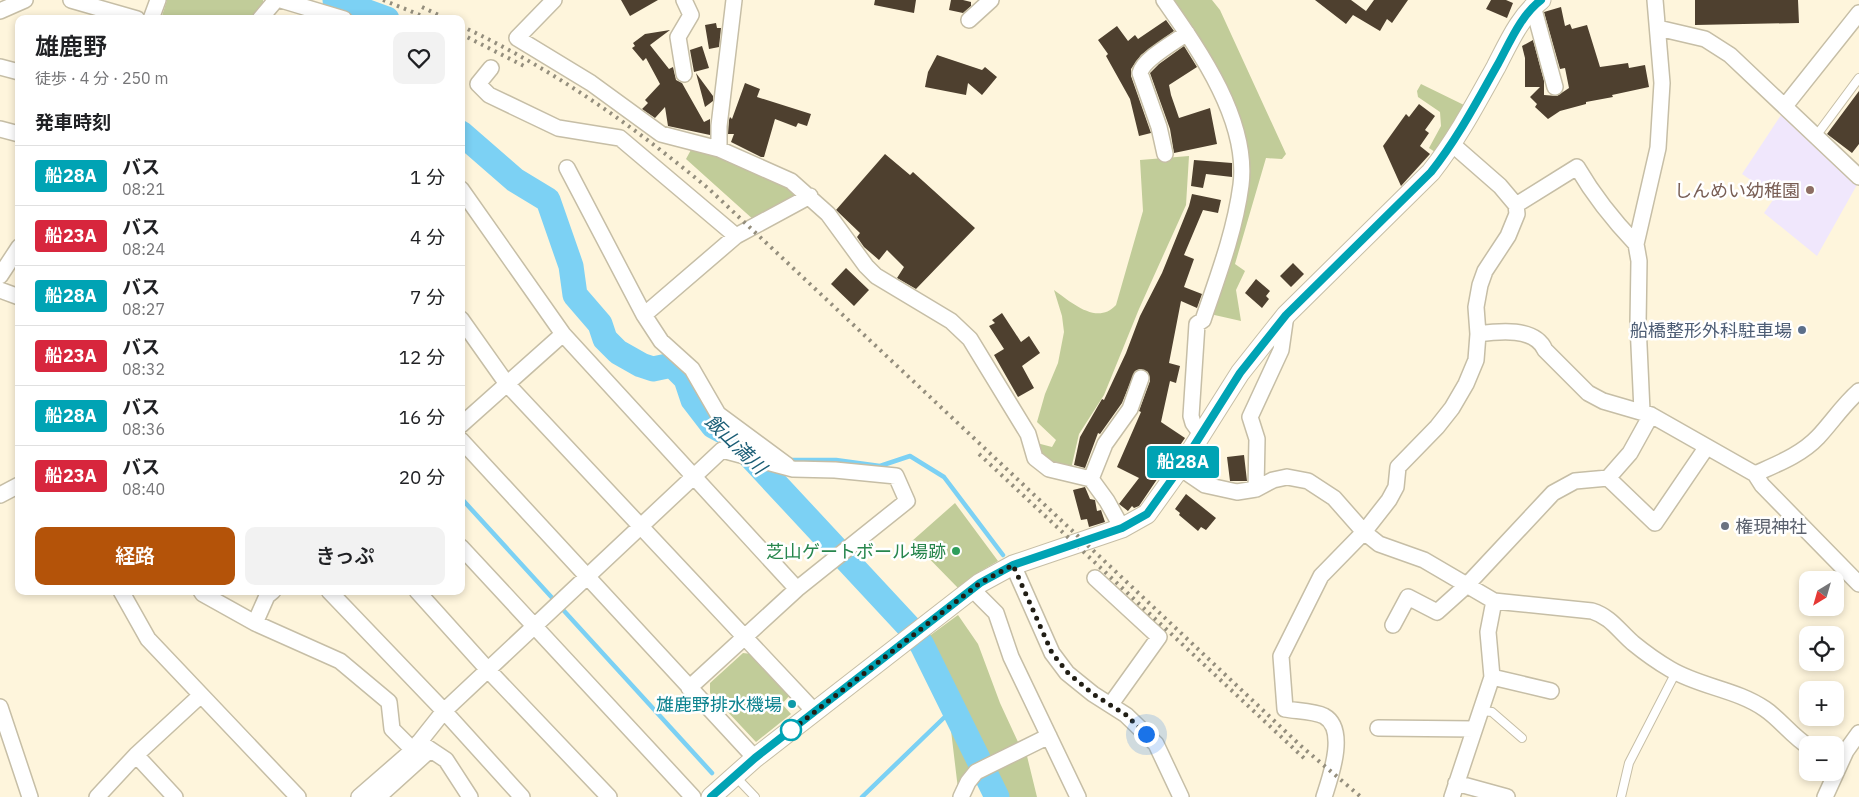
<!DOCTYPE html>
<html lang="ja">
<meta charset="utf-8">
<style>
:root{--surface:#fff;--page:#f2f2f2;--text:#202124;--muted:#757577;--line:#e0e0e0;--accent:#b45309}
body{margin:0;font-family:"IBM Plex Sans","Noto Sans JP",sans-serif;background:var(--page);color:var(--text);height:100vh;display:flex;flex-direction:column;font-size:19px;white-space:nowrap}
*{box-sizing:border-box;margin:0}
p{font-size:16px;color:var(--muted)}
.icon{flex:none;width:28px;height:28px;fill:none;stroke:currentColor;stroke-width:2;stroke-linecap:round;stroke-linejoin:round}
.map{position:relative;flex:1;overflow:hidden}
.details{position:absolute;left:15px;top:15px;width:450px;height:580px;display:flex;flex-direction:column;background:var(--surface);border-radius:10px;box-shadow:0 2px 8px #0003}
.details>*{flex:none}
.badge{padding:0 10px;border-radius:4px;font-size:18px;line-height:32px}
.needle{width:32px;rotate:217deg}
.buttons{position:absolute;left:1799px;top:571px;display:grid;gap:10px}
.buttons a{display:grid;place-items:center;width:45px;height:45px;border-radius:10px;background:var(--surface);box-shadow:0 2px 8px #0003;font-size:25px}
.you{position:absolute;width:25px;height:25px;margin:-12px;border:4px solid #fff;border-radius:50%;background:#1a73e8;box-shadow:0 0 0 8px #1a73e833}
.map>.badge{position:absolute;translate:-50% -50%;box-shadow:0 0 0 2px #fff}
h2{padding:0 20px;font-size:19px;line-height:45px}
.round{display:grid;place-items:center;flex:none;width:52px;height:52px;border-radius:10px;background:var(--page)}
.headline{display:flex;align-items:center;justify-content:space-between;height:85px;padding:0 20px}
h1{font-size:24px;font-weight:600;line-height:38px}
.cta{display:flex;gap:10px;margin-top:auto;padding:10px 20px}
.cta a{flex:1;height:58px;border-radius:10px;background:var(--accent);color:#fff;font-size:20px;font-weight:600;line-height:58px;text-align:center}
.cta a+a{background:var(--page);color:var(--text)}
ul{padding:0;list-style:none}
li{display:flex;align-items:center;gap:15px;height:60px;padding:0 20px;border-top:1px solid var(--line)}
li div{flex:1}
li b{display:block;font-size:19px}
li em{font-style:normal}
li .badge{min-width:55px;font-weight:700;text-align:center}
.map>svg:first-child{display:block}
.education{fill:#f0e7fc}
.green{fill:#c1cc99}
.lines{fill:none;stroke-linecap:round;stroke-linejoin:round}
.stream{stroke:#7cd1f4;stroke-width:4.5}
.river{stroke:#7cd1f4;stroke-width:25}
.building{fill:#4e402f}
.service-casing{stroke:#c6bea6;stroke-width:10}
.minor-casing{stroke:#c6bea6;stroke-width:18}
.tertiary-casing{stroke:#c6bea6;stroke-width:21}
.service{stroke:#fff;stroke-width:8}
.minor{stroke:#fff;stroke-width:15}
.tertiary{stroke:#fff;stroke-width:19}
.rail{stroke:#948e7d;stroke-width:4;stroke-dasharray:2.5 5;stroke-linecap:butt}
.line-casing{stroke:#fff;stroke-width:11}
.line{stroke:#00a3b4;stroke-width:8}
.walk{stroke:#211e15;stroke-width:5;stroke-dasharray:0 9}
.education-dot{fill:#8d6e63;stroke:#fff;stroke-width:2}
.service-dot{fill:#5c6f8a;stroke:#fff;stroke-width:2}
.worship-dot{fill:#6b7280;stroke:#fff;stroke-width:2}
.leisure-dot{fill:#2e9e5b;stroke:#fff;stroke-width:2}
.culture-dot{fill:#0f9aa8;stroke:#fff;stroke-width:2}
.stop-dot{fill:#fff;stroke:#00a3b4;stroke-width:2.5}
.labels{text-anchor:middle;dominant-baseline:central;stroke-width:5;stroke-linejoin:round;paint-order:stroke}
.education-label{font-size:18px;fill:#785e54;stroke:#fff;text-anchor:end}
.service-label{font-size:18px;fill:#4e5e75;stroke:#fff;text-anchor:end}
.worship-label{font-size:18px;fill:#5b616d;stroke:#fff;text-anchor:start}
.leisure-label{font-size:18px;fill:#27864d;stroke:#fff;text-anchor:end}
.culture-label{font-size:18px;fill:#0d838f;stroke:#fff;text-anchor:end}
.water-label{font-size:19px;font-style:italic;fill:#1b5e76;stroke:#fff}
</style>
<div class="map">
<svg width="1859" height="797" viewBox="0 0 1859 797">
<rect width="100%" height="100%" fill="#fef5dc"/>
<path class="education" d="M1783,112L1858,183L1817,256L1764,213L1775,197L1742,174Z"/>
<path class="green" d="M167,0H263L265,7L254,19H161Z
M1169,0H1212L1220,10L1286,154L1282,159L1266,158L1235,264L1245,271L1236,290L1241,321L1210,314L1222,276L1242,135Z
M1421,84L1464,105L1450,132L1435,152L1429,148L1441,126L1440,112L1418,97L1417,91Z
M692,148L719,154L790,184L799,198L755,221L686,159Z
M1189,156L1186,205L1139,309L1104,395L1079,434L1071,469L1039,457L1033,442L1052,447L1056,440L1037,422L1045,394L1058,363L1064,332L1062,316L1054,290C1071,302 1097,326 1116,305L1143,211L1140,160Z
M955,503L998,561L974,575L958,588L912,541Z
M958,615L978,644L1000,703L1018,742L988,759L928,637Z
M743,653L752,654L790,695L782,704L791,714L756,742L710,693V683Z
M950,722L972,767L958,789Z
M1026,752L1037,797H1006L992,770Z"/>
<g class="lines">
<path class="stream" d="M788,460H836L880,466L910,456L944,477L1003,555
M461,498L712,773
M862,797L953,709"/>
<path class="river" d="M335,0L387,19
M461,133L515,180L548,200L571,266L575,295L600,324L605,339L618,352L641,365L653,369L672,365L686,379L693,400L713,426L728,434L748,454L908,626L922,645L997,797"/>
</g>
<path class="building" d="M621,0H658L630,16Z
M875,0H916L914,13L874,5Z
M951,0H963L971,2V6L963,13L949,10Z
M1315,0H1351L1366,11L1374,0H1408L1392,23L1387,19L1380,31L1353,15L1346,24Z
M1491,0H1506L1513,3L1507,18L1486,9Z
M1695,0H1798L1799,23L1695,25Z
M1561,7L1565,26L1570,24L1572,29L1587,25L1600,67L1628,63L1629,68L1645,65L1649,87L1612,95L1613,97L1586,102V104L1560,111L1548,119L1535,107L1537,104L1530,97L1540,87H1525V58L1522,46L1533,40L1544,81V95L1557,96L1569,88L1565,68L1560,69L1544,12Z
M1166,20L1174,31L1141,55L1131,69V76L1151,133L1139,136L1130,99L1106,56L1108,54L1098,40L1117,26L1128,41L1135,35L1138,39Z
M716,23L717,28H721L719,47L709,49L705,25Z
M670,30L650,45L669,69L673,67L676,80L682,83L704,122L710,119V135L668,126L665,107L655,118L642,109L648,103L645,100L660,84L646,58L643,61L632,48L635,46L633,43L645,34Z
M702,46L709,68L694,72L690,50Z
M1184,46L1197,67L1169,85L1171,95L1179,118L1210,108L1217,144L1174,153L1170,129L1150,73L1159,64Z
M937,55L982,70L985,67L997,77L982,95L968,83L966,95L925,87L928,72Z
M696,73L713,96V101L705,107Z
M745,83L760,89L757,97L811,114L807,126L798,123L796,127L775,119L764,157H761L731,142L734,134H728L729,120L730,117L732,119Z
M1859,91V144L1852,153L1827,134Z
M1419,104L1435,116L1425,130L1429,133L1420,146L1430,154L1401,186L1383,146L1406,114L1409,117Z
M885,154L910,175L913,172L975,228L916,289L897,278L904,267L887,250L879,260L864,247L857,237L860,233L836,210Z
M1194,160L1232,163V177L1206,174L1203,188L1191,186Z
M1192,194L1221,200L1218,213L1203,210L1184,255L1194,259L1184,287L1202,294L1197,308L1181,301L1169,363L1180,366L1176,383L1170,381L1161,422L1185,438L1139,506L1134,508L1132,506L1128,511L1119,504L1139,478L1117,467L1141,412L1139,411L1150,381L1148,372L1140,369L1135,371L1122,403L1100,434L1098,433L1085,468L1074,465L1080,437L1102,399L1104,400L1126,353L1140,316L1162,273L1189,206Z
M1293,263L1304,274L1291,287L1280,276Z
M846,268L869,290L854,306L831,284Z
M1256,279L1270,291L1266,296L1269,299L1262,308L1245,293Z
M1002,313L1021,342L1029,336L1040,353L1022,366L1034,388L1018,397L994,355L1004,349L989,326L995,323L992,320Z
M1244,455L1247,481H1230L1227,457Z
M1085,487L1090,499L1095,500L1097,511L1101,510L1105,522L1089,527L1087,519L1081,520L1073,490Z
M1186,494L1216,518L1206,530L1201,527L1198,531L1179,515L1180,513L1175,509Z"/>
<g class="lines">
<g class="service-casing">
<path id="service" d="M1816,136L1859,78
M1481,711L1492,712L1522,738
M735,776L755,797
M1621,797L1629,763L1676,672"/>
</g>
<g class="minor-casing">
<path id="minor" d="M71,0L137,19
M281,0L344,19
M554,0L517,38L591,83L661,134L719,149L791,181L828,214L866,266L876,276L951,321L970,339L1028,434L1035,458L1049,469L1091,479L1107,501L1122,528
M1164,0C1199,50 1249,120 1241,185C1235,231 1218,276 1203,320L1197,324L1191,416L1193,423L1201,434
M1533,6L1555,87
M0,11L25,0
M151,19L158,0
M260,19L276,0
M969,20L991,0
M1658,28L1705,39L1730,55L1859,177
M0,67L19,72
M491,68L478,84L489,95L558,128L620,138L736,236
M684,74L678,37L691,15L684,0
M1785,106L1859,13
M0,129L19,134
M719,149V126L734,0
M1165,154L1159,127L1140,73C1143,59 1175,42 1187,33
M567,168L644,315L661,341L692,369L718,414L787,465
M461,189L563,334L797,589
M1516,205L1577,167C1594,196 1613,220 1636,244
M0,276L19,247
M0,290L19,297
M644,315L736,236L810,196
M461,319L507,384L815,712
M1478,334C1499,331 1535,327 1545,350L1588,393L1603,401L1651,415L1755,474L1762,485L1859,584
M1642,411L1638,324L1639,261L1636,244L1658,148L1662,83L1655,0
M461,425L563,334
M461,440L755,758
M1180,468L1205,485L1237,492L1256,489L1273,480L1287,477L1308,481L1334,498L1364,532L1379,544L1424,560L1494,601L1592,611C1611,617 1618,630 1633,643C1644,652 1658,662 1670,669C1700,687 1736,689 1765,709C1780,719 1792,736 1808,746
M1755,474C1777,464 1801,455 1818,437C1832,422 1843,405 1859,391
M1608,478L1655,523L1706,448
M1091,479L1105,444L1130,409L1141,378
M1256,489L1257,439L1250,417L1281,350L1286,315
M0,495L19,485
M461,547L693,797
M1013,565L1052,653L1067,673L1093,694L1126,715L1156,744L1181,797
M1095,578L1159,637L1111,704
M972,589L996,613L1011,657L1078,797
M121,591L148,639L298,797
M201,591L203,594L255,623L340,661L389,702L392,729L413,750
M329,591L444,711L522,797
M417,591L489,671L609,797
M255,623L267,596L273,591
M1393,625L1408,597L1437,612L1466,586L1553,493L1575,481L1608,478L1630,453L1651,415
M1492,677L1551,691
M0,707L30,797
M1378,728L1474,729
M419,742L446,760L470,797
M136,755L175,797
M1456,783L1507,797
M97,797L136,755L201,695
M359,797L413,750L444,711L722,450L793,469L835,470L896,476L907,501L797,589L689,688
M378,797L430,750
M961,797L968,782L976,772L1049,736
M1324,797C1330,778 1348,729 1324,716C1314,711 1296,711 1285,709L1281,656L1321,576L1364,532L1389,500L1396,487L1398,467L1437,427L1452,408L1466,384L1476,360L1478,334L1476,307L1480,285L1485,271L1508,236L1517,214L1516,205L1500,186L1452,144
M1452,797L1492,677L1488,632L1494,601
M1825,797L1846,751L1859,733"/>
</g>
<g class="tertiary-casing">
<path id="tertiary" d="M711,797L755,758L980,583L1013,565L1122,528L1147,514L1180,468L1240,373L1286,315L1431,172C1457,139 1476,103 1496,67C1508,44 1520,16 1541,0"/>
</g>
<use href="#service" class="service"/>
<use href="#minor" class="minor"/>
<use href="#tertiary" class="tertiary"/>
<path class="rail" d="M383,0L430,19
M422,7L447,19
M461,26C552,68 632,125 709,189L1301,746L1361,797
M461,34L524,66
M979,454L1306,760"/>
</g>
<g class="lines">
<g class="line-casing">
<path id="line" d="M711,797L755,758L980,583L1013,565L1122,528L1147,514L1180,468L1240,373L1286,315L1431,172C1458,138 1477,101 1498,64C1510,42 1521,15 1541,0"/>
</g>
<use href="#line" class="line"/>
<path class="walk" d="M791,730L785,735L980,583L1013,565L1052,653L1068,673L1093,694L1126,715L1146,734"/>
</g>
<circle class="education-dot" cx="1810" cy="190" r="5"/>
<circle class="service-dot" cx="1802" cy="330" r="5"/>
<circle class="worship-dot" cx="1725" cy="526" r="5"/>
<circle class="leisure-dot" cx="956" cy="551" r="5"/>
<circle class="culture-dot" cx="792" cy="704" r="5"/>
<circle class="stop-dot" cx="791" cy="730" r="10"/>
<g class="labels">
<g class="education-label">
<text x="1800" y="190">しんめい幼稚園</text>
</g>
<g class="service-label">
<text x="1792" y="330">船橋整形外科駐車場</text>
</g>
<g class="worship-label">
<text x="1735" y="526">権現神社</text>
</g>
<g class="leisure-label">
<text x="946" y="551">芝山ゲートボール場跡</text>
</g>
<g class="culture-label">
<text x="782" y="704">雄鹿野排水機場</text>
</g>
<g class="water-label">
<text transform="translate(736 444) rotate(44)">飯山満川</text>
</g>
</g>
</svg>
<div class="buttons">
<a><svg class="needle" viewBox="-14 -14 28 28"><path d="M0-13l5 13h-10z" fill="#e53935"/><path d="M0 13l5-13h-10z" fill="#757577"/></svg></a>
<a><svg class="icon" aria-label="locate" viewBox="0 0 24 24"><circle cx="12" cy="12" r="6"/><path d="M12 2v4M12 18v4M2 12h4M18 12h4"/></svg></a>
<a>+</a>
<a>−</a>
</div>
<div class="you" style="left:1146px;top:734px"></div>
<b class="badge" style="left:1183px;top:462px;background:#00a3b4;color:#fff">船28A</b>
<section class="details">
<div class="headline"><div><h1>雄鹿野</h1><p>徒歩 · 4 分 · 250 m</p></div><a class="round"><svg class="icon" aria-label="heart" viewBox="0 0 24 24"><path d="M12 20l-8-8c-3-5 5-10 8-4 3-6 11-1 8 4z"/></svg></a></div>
<h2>発車時刻</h2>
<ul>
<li><span class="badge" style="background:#00a3b4;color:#fff">船28A</span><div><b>バス</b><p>08:21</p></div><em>1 分</em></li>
<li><span class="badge" style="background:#d7263d;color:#fff">船23A</span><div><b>バス</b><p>08:24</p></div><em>4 分</em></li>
<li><span class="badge" style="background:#00a3b4;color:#fff">船28A</span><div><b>バス</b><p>08:27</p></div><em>7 分</em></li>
<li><span class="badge" style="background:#d7263d;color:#fff">船23A</span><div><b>バス</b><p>08:32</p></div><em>12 分</em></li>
<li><span class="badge" style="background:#00a3b4;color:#fff">船28A</span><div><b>バス</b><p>08:36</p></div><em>16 分</em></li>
<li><span class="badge" style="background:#d7263d;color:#fff">船23A</span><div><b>バス</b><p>08:40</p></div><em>20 分</em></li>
</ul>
<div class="cta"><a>経路</a><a>きっぷ</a></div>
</section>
</div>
